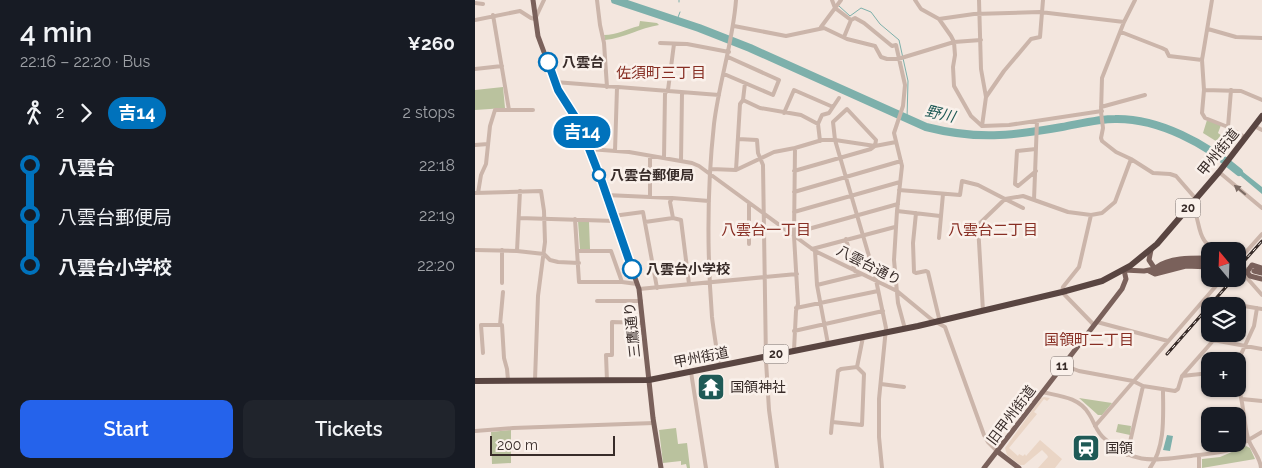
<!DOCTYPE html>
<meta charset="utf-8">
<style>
:root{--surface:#171b24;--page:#20242c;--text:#f1f3f6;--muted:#9ea1a6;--accent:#2563eb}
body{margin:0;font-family:Raleway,"Noto Sans JP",sans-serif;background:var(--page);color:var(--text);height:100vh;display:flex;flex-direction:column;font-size:19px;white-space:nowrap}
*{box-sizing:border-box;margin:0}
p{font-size:16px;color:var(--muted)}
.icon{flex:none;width:28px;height:28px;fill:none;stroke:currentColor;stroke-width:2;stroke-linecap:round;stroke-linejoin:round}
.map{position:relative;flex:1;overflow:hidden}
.details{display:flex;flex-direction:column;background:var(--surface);width:475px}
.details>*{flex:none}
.badge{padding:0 10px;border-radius:16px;font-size:18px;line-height:32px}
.needle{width:32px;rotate:341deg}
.tools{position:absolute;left:726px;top:242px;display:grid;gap:10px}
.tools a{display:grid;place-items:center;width:45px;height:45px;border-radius:10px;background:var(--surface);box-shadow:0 1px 4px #0004;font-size:25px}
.scale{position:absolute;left:15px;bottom:12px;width:125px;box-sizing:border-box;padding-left:5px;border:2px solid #382c29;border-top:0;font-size:14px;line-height:18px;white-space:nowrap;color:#382c29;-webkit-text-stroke:4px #faf1eb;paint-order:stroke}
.map>.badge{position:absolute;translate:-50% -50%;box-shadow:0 0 0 2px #fff}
.legs{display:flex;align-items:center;gap:8px;height:55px;padding:0 20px;font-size:16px}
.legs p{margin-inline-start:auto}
.overview{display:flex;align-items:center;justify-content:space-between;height:85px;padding:0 20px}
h1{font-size:28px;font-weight:600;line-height:38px}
.primary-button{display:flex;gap:10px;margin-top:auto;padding:10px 20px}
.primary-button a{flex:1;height:58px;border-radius:10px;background:var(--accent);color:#fff;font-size:20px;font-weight:600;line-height:58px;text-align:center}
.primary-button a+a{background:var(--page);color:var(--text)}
ul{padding:0 20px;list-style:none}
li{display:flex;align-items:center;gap:18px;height:50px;font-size:19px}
li i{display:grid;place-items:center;width:8px;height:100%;margin:0 6px;background:currentColor}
li i::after{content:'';width:12px;height:12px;margin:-6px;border:4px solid;border-radius:50%;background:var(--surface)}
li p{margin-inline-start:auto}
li:first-child i{background:linear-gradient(#0000 50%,currentColor 0)}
li:last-child i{background:linear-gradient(currentColor 50%,#0000 0)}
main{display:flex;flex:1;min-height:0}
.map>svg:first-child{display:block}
.green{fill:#bac29e}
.plaza{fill:#ead5c5}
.water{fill:#7db0ab}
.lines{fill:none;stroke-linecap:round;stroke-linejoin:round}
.stream{stroke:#7db0ab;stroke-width:1}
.river{stroke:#7db0ab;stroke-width:8}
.major-tunnel{stroke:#cec1ba;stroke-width:5;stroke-dasharray:5 2.5;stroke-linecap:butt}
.minor{stroke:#cbb5aa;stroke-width:4}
.major{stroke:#7a615b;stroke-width:5}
.highway{stroke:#594541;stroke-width:6}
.rail-casing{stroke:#382c29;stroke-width:3}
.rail{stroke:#faf1eb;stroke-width:1;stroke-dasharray:4;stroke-linecap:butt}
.oneway{fill:#7a6a63}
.line-1-casing{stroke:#fff;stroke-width:11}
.line-1{stroke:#0072bc;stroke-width:8}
.stop-1-dot{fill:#fff;stroke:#0072bc;stroke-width:2.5}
.labels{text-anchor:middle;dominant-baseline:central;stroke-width:5;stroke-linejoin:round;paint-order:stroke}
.shield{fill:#faf1eb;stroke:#726763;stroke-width:1}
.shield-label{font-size:12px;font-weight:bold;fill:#382c29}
.stop-label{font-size:14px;font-weight:bold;fill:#382c29;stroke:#faf1eb;text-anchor:start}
.street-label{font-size:14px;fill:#382c29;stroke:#faf1eb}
.poi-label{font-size:14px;fill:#382c29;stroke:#faf1eb;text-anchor:start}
.neighbourhood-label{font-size:15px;fill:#872e23;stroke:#faf1eb}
.water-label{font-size:15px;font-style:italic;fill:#1f5a56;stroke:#faf1eb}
</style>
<main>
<section class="details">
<div class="overview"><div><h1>4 min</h1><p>22:16 – 22:20 · Bus</p></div><b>¥260</b></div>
<div class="legs"><svg class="icon" aria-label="walk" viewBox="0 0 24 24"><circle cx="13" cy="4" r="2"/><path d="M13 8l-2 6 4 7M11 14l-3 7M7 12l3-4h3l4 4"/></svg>2<svg class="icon" aria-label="forward" viewBox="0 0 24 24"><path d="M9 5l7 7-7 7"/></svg><b class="badge" style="background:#0072bc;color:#fff">吉14</b><p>2 stops</p></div>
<ul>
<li><i style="color:#0072bc"></i><b>八雲台</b><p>22:18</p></li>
<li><i style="color:#0072bc"></i><span>八雲台郵便局</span><p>22:19</p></li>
<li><i style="color:#0072bc"></i><b>八雲台小学校</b><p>22:20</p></li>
</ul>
<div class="primary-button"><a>Start</a><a>Tickets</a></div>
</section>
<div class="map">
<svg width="787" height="468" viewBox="0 0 787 468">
<rect width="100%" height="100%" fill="#f3e6de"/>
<path class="green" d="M165,21L182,23L184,25C165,28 149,38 130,40L129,35C142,35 151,29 164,26Z
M28,87L30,108L0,110V90Z
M732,120L746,125L743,133L747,136L744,143L728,133Z
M103,221L114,222L115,249H105Z
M604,398L637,403L627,415H623Z
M643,424L656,426L655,435L641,432Z
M201,428L203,444L212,443L215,468H212L211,464L206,465V461L188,463L184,430Z
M36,430V463L17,464L16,432Z
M771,446L775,448L780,459L727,468V459L745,457Z"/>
<path class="plaza" d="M569,397L575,398L572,401L569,399L559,412L562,414L534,448L543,456L544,454L548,456L550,454L551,456L565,440L587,459L580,468H563L573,457L572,455L567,450L549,465H545L532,455L530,448L566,398Z"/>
<path class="water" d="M758,164L787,187V194L755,167Z
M692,435L698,436L695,451L688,450Z"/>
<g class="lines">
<path class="stream" d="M204,0V2
M364,6L375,16L386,8L396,12L405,24L424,40L433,81L432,119
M202,20L205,12"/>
<path class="river" d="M140,0L224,28L275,48L451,127C502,140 536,136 587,127C604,124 623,119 640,119C684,118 731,144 764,172"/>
<path class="major-tunnel" d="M762,267L777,271"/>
<path class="minor" d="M122,0L125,25L129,43L132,87
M357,0L360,8L376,20
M440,0L446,9L464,19L476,36L479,42L480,55L478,67L479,86L496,116L507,126L534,125L627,111
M504,0L506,69L511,97L507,126
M660,0L649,22L627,78L626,112L628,128L626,138L627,141L641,152L656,159L678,173L695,174L701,176L721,199
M737,0L727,60L729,90L727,113L730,118L753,127L771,138
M0,3L8,4
M18,15L34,110
M464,19L499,14L565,12L649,22
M0,20L45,11L56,18L60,19L69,0
M259,26L311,36L349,28L372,39L400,46L406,57L412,59H423L479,42L506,40
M346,27L366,0
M733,29L761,37L787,38
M646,32L687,48L691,50L694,56L727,60
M369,37L376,20L380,18L389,23L417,46L421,45L430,85L428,106L419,133L427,166L422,211L419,260L423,303L430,329
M185,43L212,44L254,52
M0,69L27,66
M249,74L298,95L304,80L253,57
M80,82L244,95
M729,90L766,91L787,100
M511,97L529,71L556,39L565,37L568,0
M268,100L285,108L326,115L343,124L345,141
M626,107L670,95
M309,113L319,90L358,107L364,98
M343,124L347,115L354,113L358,107
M779,126L787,130
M753,127L756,90
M263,139L282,140L283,153L288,165L291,361L294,410L302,468
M0,145L13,144
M114,149L154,152L217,163L224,166L340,251L422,291L456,319L470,327L509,435L513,442L523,452
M140,151L142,88
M175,156V197
M189,158L190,93L193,90L199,44
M206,161L207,93
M236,169L261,170L299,152L320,148
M261,170L265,104L268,100L270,83
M319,171L396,149L400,146L401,140L372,109L358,122L360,140L401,280L411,328L404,399V437L407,468
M561,171L543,186L540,184L542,151L561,149
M744,172L787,208
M424,190L485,195L487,181L503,185L530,199L548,196L593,212L616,215L627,213L640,202L656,159
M319,192L426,161
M0,193L66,191L69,211L70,242L63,296L60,380
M3,193L6,175L11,164L15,126L20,110H58
M131,195L197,198
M559,200L562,121
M716,205C724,214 722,230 729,240C732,245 737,248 741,251
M422,211L465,216
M319,212L425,182
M441,213L438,243L439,272L441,273L451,271L453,272L464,318L462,322
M616,215L604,267L588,287L587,292L619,325
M138,216L168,212L182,288
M44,218L140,221
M198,218L195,202L197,198L234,201
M100,219L104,282H147L136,251H103
M170,222L198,218L206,220L214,284
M319,233L423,204
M464,238L468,194
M371,239L380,271
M274,244V203
M337,249L420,227
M0,250L42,251L45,191
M42,251L69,254L75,260L83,262L104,263
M340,251L342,285L353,344
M762,262L787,234
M773,274L772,278L787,295
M147,282L162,284
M27,283V250
M342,285L387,274
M164,289L322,274
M122,301H166
M321,308L403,291
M508,311L503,225L530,199L548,208
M762,312L769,306L787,309
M622,322L693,341
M25,325L28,292
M319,331L408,311
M738,340L787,349
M319,350L321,311L323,304L319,236L320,148L347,140H360L400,146L421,142
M8,353L6,325H27L29,358L32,369L33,380
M762,363L779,326L782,308
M588,365L604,371L658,381L668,386L700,391L703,389L707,376L735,373
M244,366C242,350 239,334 237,317C232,253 232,188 239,124C244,82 258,42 261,0
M382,367L388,337
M216,372L231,468
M707,376L744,334
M132,381L131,355H137V322L168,323
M762,383C769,401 768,420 773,438C776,449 785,456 786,468
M406,384L429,387
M567,392C584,396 604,397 614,414C620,423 621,432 630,439C660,466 680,460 716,456C729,454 744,454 757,449C767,444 777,438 787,432
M767,399L787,401
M620,426L747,279
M0,431L38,428L179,423
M356,433L357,422L387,425L389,374L382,367L366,369L363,371L357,422
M652,455L668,386
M724,455V468
M675,468C691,446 688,414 688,389"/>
<path class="major" d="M58,0L63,36L83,90L103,123L114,149L164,289L178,418L186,468
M676,250L674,260L680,269
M682,267C695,257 719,258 735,258
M787,268L777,265L772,272L775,276L787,279
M674,271L680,274L711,266L735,267
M779,271L787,273
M523,452L544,468
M509,468L647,289L651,279L649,270L669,271L710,263L735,262"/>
<path class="highway" d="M0,381L174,380L443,326L587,292L627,281L655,266L682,244L744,172L787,116"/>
<g class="rail-casing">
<path id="rail" d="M762,269L787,241
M692,354L758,279"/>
</g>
<use href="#rail" class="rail"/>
</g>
<defs><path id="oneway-solid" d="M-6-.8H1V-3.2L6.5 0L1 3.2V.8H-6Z" transform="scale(1.25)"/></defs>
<use class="oneway" href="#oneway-solid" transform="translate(765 190) rotate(-140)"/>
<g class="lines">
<g class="line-1-casing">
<path id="line-1" d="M73,62L83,90L104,123L127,182L157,269"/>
</g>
<use href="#line-1" class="line-1"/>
</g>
<defs>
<g id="temple-square" transform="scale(1.4375)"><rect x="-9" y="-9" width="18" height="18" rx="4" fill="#1f5a56" stroke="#faf1eb"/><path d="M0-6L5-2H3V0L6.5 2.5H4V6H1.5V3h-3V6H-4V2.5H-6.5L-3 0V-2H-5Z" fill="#fff"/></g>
<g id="station-square" transform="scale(1.4375)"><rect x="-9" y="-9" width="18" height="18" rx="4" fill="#1f5a56" stroke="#faf1eb"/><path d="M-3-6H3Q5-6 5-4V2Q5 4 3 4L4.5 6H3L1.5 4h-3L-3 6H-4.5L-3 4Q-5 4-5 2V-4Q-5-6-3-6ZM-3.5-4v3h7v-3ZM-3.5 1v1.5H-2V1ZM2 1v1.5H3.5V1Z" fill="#fff"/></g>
</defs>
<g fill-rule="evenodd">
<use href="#temple-square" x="236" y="387"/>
<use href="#station-square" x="611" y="448"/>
</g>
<g class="stop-1-dot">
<circle cx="73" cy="62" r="9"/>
<circle cx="124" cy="175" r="6"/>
<circle cx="157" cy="269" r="9"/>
</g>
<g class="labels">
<g class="shield">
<rect x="700.5" y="198.5" width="25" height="19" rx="4"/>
<rect x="288.5" y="344.5" width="25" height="19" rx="4"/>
<rect x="576" y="356.5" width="22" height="19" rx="4"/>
</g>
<g class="shield-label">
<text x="713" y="208">20</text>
<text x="301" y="354">20</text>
<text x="587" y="366">11</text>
</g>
<g class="stop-label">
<text x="87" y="62">八雲台</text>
<text x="135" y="175">八雲台郵便局</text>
<text x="171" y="269">八雲台小学校</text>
</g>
<g class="street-label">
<text transform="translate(743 152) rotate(-51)">甲州街道</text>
<text transform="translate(394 265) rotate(27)">八雲台通り</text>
<text transform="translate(157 330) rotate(-96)">三鷹通り</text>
<text transform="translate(226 357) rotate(-11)">甲州街道</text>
<text transform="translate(536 415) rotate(-53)">旧甲州街道</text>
</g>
<g class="poi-label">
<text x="255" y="387">国領神社</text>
<text x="630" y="448">国領</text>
</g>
<g class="neighbourhood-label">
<text x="186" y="73">佐須町三丁目</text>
<text x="291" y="230">八雲台一丁目</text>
<text x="518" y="230">八雲台二丁目</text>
<text x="614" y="340">国領町二丁目</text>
</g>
<g class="water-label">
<text transform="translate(465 114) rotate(13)">野川</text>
</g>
</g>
</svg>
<div class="tools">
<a><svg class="needle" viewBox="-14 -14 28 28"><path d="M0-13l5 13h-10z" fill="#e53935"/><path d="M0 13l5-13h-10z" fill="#9ea1a6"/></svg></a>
<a><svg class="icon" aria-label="layers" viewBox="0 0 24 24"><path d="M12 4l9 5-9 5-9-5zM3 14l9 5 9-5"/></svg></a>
<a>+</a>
<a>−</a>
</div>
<div class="scale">200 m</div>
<b class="badge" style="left:107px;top:132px;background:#0072bc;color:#fff">吉14</b>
</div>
</main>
